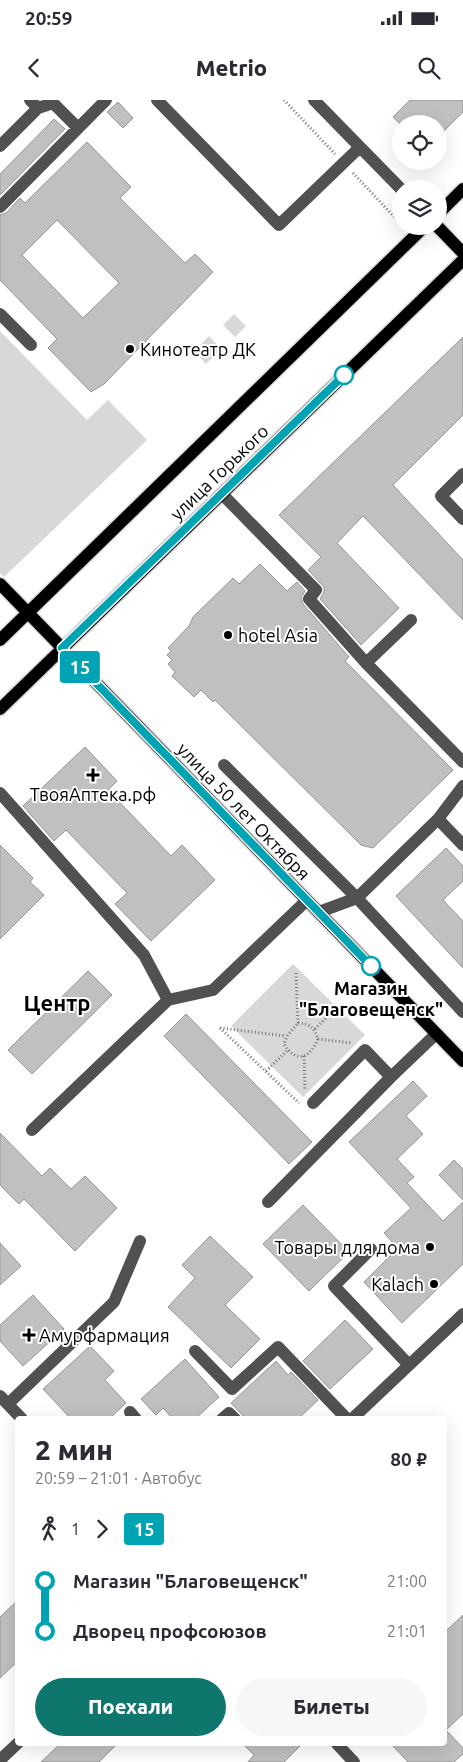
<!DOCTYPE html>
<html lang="ru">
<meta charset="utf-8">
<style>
:root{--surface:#fff;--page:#f7f7f7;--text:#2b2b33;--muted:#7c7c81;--accent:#0f766e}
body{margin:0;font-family:Ubuntu,sans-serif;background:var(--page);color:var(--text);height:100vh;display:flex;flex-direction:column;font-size:19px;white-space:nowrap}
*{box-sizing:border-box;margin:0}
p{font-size:16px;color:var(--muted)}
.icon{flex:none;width:28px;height:28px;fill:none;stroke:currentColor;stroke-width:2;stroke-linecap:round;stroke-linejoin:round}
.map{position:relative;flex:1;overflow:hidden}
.sheet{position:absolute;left:15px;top:1316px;width:432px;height:330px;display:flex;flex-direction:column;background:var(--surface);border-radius:5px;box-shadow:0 5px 20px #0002}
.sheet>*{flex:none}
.badge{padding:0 10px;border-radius:4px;font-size:18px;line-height:32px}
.controls{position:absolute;left:392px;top:15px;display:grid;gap:10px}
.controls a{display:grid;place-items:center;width:55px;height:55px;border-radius:50%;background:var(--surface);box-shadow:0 5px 20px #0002;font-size:25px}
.map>.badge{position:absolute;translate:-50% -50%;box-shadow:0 0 0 2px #fff}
.legs{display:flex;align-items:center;gap:8px;height:55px;padding:0 20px;font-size:16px}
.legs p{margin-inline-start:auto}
.summary{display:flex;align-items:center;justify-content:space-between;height:85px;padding:0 20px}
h1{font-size:28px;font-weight:800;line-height:38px}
.action{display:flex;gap:10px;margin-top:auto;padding:10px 20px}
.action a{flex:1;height:58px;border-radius:30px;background:var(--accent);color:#fff;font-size:20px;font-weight:800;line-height:58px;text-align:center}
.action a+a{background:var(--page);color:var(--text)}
ul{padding:0 20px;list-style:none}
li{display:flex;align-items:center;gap:18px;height:50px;font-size:19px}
li i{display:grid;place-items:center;width:8px;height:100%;margin:0 6px;background:currentColor}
li i::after{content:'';width:12px;height:12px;margin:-6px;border:4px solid;border-radius:50%;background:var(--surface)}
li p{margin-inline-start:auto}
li:first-child i{background:linear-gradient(#0000 50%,currentColor 0)}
li:last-child i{background:linear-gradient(currentColor 50%,#0000 0)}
.status{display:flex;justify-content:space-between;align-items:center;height:35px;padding:0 25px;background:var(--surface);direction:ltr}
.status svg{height:14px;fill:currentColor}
header{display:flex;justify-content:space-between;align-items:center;height:65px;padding:0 20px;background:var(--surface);font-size:22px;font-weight:800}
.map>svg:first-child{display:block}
.green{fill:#d8d8d8}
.building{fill:#c0c0c0;stroke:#959595;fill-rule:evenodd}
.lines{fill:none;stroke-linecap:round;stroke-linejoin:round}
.major-casing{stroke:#dbdbdb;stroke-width:15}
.path{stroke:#737373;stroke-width:3;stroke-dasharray:1 2.5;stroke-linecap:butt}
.minor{stroke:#515151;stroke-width:12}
.major{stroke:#000;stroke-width:12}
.line-1-casing{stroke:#fff;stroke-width:11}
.line-1{stroke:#00a3b4;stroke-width:8}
.poi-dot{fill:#000;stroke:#fff;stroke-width:2}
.stop-1-dot{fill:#fff;stroke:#00a3b4;stroke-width:2.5}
.labels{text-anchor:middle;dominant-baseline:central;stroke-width:4;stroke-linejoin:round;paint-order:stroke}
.poi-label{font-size:18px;fill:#000;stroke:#fff;text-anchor:start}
.street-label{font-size:18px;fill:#000;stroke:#fff}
.stop-label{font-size:18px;font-weight:bold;fill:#000;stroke:#fff}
.district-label{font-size:22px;font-weight:bold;fill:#000;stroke:#fff}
</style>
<div class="status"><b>20:59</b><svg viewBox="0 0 49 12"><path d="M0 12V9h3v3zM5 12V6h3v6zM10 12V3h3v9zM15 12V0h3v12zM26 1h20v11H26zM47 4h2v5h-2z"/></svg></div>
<header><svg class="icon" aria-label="back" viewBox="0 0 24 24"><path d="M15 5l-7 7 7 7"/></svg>Metrio<svg class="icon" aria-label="search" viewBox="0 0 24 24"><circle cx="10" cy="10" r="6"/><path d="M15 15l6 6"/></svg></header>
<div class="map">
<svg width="463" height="1662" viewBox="0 0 463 1662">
<rect width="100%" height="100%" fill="#fff"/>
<path class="green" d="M234,214L246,226L235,237L223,225Z
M0,231L87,320L108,300L147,340L4,477L0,473Z
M209,236L221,249L206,264L194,251Z
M293,864L365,935L303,997L231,926Z"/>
<path class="building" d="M410,0H463V12L439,36V24H400L393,17Z
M118,2L133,18L123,28L107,12Z
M54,19L65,29L0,95V74Z
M87,42L131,87L120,98L185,163L195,154L213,172L104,284L91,292L48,248L57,239L0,180V115L6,113L20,98L25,103ZM57,120L119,183L83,218L22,155Z
M463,237V315L393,385L463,460V520L363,416L337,443L399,508L361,545L320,499L324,492V487L308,470L321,457L279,415Z
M260,464L287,491L297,482L305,491L301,498L303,504L349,557L345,561L453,670L373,748L361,745L215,600L213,602L201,590L194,597L172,576L175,572L168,564L172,560L167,555L171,551L168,548L189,526L193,517L233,478L239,484Z
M85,647L117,681L108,690L171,756L182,745L215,780L151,841L115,804L127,793L66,730L54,741L23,706Z
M0,745L33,778L30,782L44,795L0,839Z
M446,748L463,766V781L443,800L463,821V868L396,796Z
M88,871L112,895L32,974L8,950Z
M186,914L312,1042L289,1064L164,936Z
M413,981L427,996L406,1016L423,1034L397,1059L414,1077L407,1083L443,1121L463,1102V1164L402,1223L364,1182L398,1148L384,1133L411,1108L349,1042Z
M0,1033L42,1076L50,1068L71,1089L85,1076L117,1108L75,1151L24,1099L19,1104L0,1085Z
M454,1060L463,1069V1100L439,1075Z
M303,1105L349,1152L309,1191L263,1144Z
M210,1136L253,1177L225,1205L260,1239L231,1268L168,1207L195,1178L182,1165Z
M0,1143L21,1166L0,1185Z
M33,1195L64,1229L23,1266L0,1241V1225Z
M345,1220L373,1249L330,1289L303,1261Z
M90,1246L114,1271L105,1280L126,1303L109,1319H71L43,1289Z
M185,1259L219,1297L195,1319H173L163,1308L156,1315L141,1299Z
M276,1261L288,1275L291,1272L318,1300L298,1319H246L231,1303Z
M18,1500V1561L0,1578V1517Z
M463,1515V1614L446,1630L463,1648V1654L454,1662H408L391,1644H445V1532Z
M60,1644H117L99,1662H41Z
M243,1644H302L284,1662H248L254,1655Z"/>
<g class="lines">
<g class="major-casing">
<path id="major" d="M439,113L463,89
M437,126L463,153
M0,484L463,961
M0,540L425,126
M0,609L463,160"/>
</g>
<path class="path" d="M284,0L335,54
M353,73L401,124
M296,873L298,923
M298,923C310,924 314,927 318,939C310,958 296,964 284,944L287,936Z
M220,928L299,1003
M220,928L286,936
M315,929L337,907
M318,939L352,943
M304,956L305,991
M266,971L288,950"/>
<path class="minor" d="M157,0L279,125L360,47
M314,0L401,89
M38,8L53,3L78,28
M0,46L38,8L30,0
M0,107L106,0
M0,214L31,245
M463,374L441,396L463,419
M222,394L316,490L309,499L366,563L463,662
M366,563L411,520
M224,665L357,798L463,912
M0,693L144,855L168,900L213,890L306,801
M438,719L463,686
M319,812L357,798L438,719L463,745
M313,1003L365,950L391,977
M32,1030L168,900
M268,1102L391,977L436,934
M371,1149L334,1186L409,1265
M195,1251L232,1289L278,1247L347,1319
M0,1296L22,1319
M8,1304L114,1202L140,1141
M130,1312L136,1319
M222,1319L229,1313L235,1319
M352,1319L463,1214
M337,1644L354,1662
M0,1660L18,1643"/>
<use href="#major" class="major"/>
</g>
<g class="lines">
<g class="line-1-casing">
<path id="line-1" d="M344,275L62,548L371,866"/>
</g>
<use href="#line-1" class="line-1"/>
</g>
<g class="poi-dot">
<circle cx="130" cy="249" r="5"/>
<circle cx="228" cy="535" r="5"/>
<path d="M90.5 667.5h5v5h5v5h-5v5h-5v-5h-5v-5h5z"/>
<circle cx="430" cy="1147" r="5"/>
<circle cx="434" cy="1184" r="5"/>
<path d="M26.5 1227.5h5v5h5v5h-5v5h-5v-5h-5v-5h5z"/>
</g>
<g class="stop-1-dot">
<circle cx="344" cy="275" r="9"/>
<circle cx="371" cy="866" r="9"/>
</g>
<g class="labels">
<g class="poi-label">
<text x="140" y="249">Кинотеатр ДК</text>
<text x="238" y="535">hotel Asia</text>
<text x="93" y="694" text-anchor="middle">ТвояАптека.рф</text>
<text x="420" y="1147" text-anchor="end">Товары для дома</text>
<text x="424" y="1184" text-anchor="end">Kalach</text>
<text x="39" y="1235">Амурфармация</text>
</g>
<g class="street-label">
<text transform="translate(219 372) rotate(-44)">улица Горького</text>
<text transform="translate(244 711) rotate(46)">улица 50 лет Октября</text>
</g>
<g class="stop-label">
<text x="371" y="888">Магазин<tspan x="371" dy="21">"Благовещенск"</tspan></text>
</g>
<g class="district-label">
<text x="57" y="902">Центр</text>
</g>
</g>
</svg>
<div class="controls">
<a><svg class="icon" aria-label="locate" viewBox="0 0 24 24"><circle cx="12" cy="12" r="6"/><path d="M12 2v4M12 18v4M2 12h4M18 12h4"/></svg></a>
<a><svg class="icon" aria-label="layers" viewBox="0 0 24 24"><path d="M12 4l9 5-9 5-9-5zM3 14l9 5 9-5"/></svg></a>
</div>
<b class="badge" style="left:80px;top:567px;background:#00a3b4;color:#fff">15</b>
<section class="sheet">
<div class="summary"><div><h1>2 мин</h1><p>20:59 – 21:01 · Автобус</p></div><b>80 ₽</b></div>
<div class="legs"><svg class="icon" aria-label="walk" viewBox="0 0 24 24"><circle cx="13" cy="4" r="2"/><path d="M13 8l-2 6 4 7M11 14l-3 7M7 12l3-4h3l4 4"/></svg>1<svg class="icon" aria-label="forward" viewBox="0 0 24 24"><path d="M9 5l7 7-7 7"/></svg><b class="badge" style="background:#00a3b4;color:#fff">15</b></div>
<ul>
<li><i style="color:#00a3b4"></i><b>Магазин &quot;Благовещенск&quot;</b><p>21:00</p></li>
<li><i style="color:#00a3b4"></i><b>Дворец профсоюзов</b><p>21:01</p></li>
</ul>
<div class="action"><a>Поехали</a><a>Билеты</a></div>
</section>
</div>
